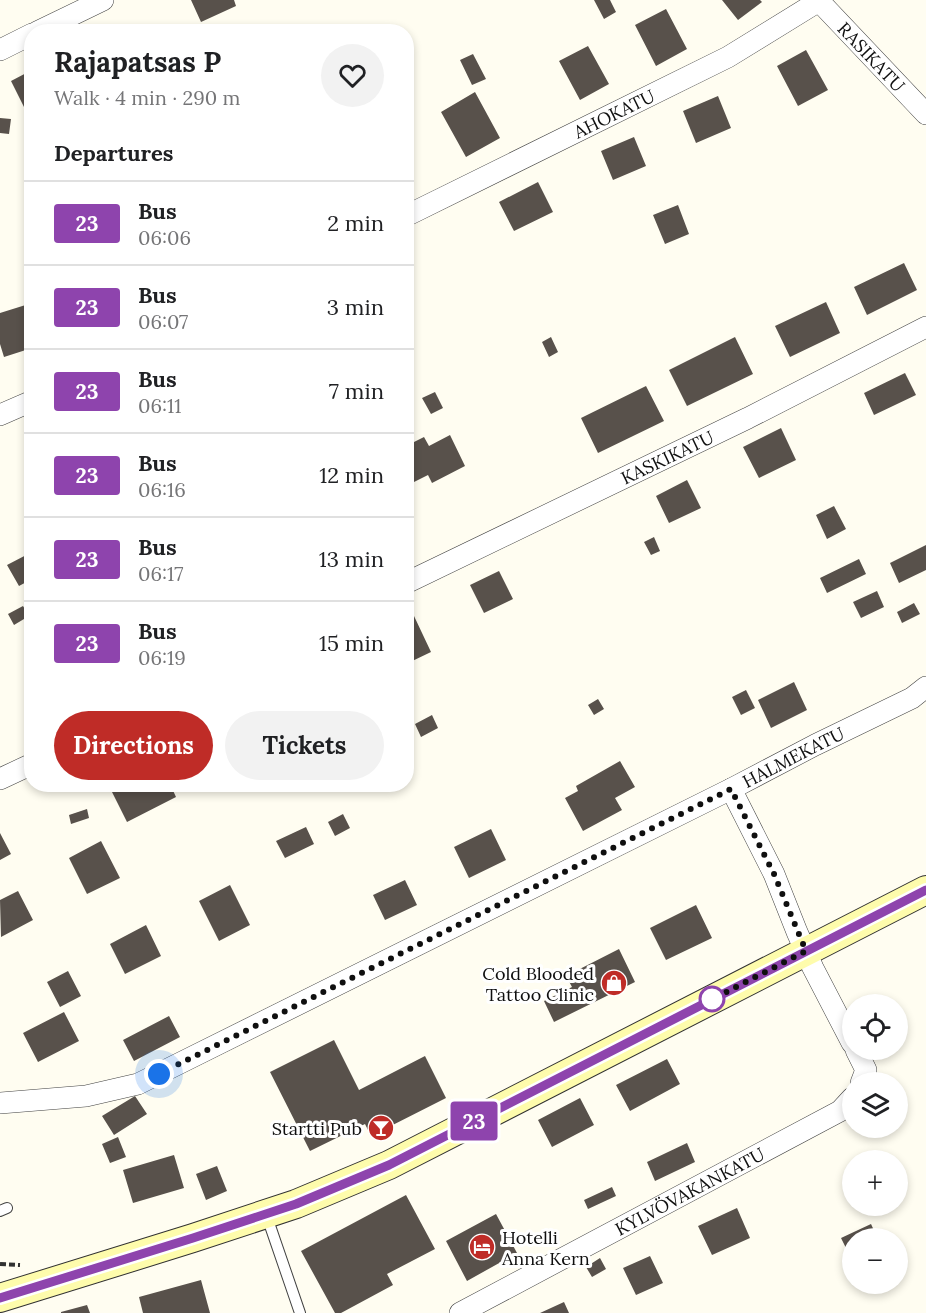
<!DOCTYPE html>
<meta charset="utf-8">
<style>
:root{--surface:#fff;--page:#f2f2f2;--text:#202124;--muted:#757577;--line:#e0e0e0;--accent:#bf2c27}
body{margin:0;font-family:Lora,serif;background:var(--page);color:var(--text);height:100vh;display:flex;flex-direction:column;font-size:22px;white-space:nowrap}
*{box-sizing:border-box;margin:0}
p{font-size:20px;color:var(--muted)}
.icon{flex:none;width:33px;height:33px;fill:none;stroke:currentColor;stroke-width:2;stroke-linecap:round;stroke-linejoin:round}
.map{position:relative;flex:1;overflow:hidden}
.sheet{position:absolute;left:24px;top:24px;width:390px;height:768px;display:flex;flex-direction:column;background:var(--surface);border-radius:24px;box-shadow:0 3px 9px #0003}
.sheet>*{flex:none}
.badge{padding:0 12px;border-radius:4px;font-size:21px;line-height:39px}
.controls{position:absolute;left:842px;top:994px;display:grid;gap:12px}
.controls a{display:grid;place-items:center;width:66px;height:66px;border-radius:50%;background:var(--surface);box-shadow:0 3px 9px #0003;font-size:30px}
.you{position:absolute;width:30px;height:30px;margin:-15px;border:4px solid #fff;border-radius:50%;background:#1a73e8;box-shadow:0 0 0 9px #1a73e833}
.map>.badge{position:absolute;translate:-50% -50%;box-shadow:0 0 0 3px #fff}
h2{padding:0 30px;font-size:22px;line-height:54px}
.round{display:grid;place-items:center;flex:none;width:63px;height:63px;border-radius:32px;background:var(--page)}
.overview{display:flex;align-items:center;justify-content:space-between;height:102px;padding:0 30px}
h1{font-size:28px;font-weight:800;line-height:45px}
.action{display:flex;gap:12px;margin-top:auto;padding:12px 30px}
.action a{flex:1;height:69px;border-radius:36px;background:var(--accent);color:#fff;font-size:24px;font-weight:800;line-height:69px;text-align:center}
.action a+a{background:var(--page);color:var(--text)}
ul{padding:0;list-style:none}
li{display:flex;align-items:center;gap:18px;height:84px;padding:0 30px;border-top:2px solid var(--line)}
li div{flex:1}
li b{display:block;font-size:22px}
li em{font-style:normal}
li .badge{min-width:66px;font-weight:700;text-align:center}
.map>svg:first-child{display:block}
.building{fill:#58514b}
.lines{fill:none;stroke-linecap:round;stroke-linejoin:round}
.lane-casing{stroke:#424242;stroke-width:12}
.street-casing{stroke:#424242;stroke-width:22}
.secondary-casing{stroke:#313131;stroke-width:30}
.path{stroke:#313131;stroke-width:4;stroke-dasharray:6 3;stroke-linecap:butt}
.lane{stroke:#fff;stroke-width:10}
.street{stroke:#fff;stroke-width:21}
.secondary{stroke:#fefcac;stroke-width:28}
.line-casing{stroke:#fff;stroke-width:14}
.line{stroke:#8e44ad;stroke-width:9}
.walk{stroke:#0f0f0f;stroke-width:6;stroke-dasharray:0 10.8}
.stop-dot{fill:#fff;stroke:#8e44ad;stroke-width:3}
.labels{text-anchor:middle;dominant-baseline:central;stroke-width:6;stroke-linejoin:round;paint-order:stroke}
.street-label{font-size:18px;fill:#0f0f0f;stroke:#fff}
.poi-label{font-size:18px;fill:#0f0f0f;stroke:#fff;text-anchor:end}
</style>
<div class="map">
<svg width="926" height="1313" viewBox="0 0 926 1313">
<rect width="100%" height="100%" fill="#fffdf1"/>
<path class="building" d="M191,0H234L236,6L201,22Z
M594,0H610L616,12L604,19Z
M722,0H760L762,2L738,20Z
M666,9L687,49L656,66L635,25Z
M125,25L128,32H110Z
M588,46L609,84L580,100L559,61Z
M806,50L828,90L798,106L777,66Z
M473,54L486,79L472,85L460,60Z
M32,70V108L26,111L11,81Z
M475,92L500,138L466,157L441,112Z
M718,96L731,128L696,143L683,111Z
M0,118L11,119L9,134L0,133Z
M634,137L646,166L613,180L601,151Z
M538,182L553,212L514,231L499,202Z
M678,205L689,234L665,244L653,215Z
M904,263L917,290L867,315L854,287Z
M826,302L840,333L790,357L775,326Z
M32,303V348L4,357L0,344V313Z
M551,337L558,352L549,357L542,342Z
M735,337L753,374L687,406L669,370Z
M905,373L916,395L874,415L864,393Z
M646,386L664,421L598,453L581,418Z
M435,392L443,408L431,414L422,398Z
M781,428L796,460L759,478L743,447Z
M450,435L465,466L432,483L428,475L406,486V446L424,437L429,446Z
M687,480L701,508L669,523L656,496Z
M834,506L846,529L827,539L816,515Z
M654,537L660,551L651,555L644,542Z
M926,545V570L899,583L890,563Z
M32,552V579L19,586L7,565Z
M859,559L866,574L827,593L820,578Z
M499,571L513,599L484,613L470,585Z
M877,591L884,607L861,618L853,602Z
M914,603L920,614L902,623L897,612Z
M23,606L29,616L14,625L8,614Z
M414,616L431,652L406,664V620Z
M794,682L807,710L771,728L758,700Z
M746,690L755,708L741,715L732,697Z
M598,699L604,709L594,715L588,705Z
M432,715L438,728L421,737L415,724Z
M620,761L635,787L615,798L622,810L583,831L565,798L578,791L576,786Z
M108,784H170L176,797L127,822Z
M87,809L89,818L71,824L69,815Z
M343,814L350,828L335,836L328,822Z
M306,827L314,844L285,858L276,841Z
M491,829L506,860L469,878L454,847Z
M0,833L11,854L0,860Z
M101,841L120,878L87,894L69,858Z
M405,880L417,905L385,920L373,895Z
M230,885L250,925L219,941L199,901Z
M18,891L33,920L1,937L0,900Z
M696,905L712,938L666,960L650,928Z
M146,925L161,956L125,974L110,944Z
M619,949L635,982L554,1022L544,1001L572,987L566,976Z
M68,971L81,996L60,1007L47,982Z
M64,1012L79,1041L38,1062L23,1033Z
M169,1016L180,1037L134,1061L123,1040Z
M334,1040L359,1090L425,1056L446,1098L371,1136L365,1124L310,1151L270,1072Z
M667,1059L680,1084L630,1111L616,1085Z
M135,1096L147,1114L114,1135L102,1116Z
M580,1098L594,1125L552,1147L538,1120Z
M118,1137L126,1157L110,1163L102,1144Z
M687,1143L695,1162L655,1181L647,1162Z
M174,1155L184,1188L133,1203L123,1170Z
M217,1166L227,1191L206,1200L196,1174Z
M612,1187L616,1196L588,1209L584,1200Z
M406,1195L435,1249L387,1274L393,1285L341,1313H335L301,1251Z
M737,1208L750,1238L712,1255L698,1226Z
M496,1214L517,1253L467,1281L446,1241Z
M871,1224L878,1239H852V1250L848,1252L841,1238Z
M650,1256L663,1283L636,1295L623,1268Z
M600,1258L606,1269L592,1277L586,1267Z
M201,1280L210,1313H143L139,1297Z
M564,1302L569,1313H540Z
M87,1305L90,1313H61V1312Z"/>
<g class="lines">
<g class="lane-casing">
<path id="lane" d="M0,1211L7,1208
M266,1214L300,1313"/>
</g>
<g class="street-casing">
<g id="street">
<path id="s1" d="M818,0L926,114"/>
<path d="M37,32L103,0"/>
<path d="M0,50L32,34"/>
<path id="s2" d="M406,216L728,57L819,1"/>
<path d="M0,415L32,401"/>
<path id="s3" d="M406,583L748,418L926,327"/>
<path d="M0,779L32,764"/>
<path d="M731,789L774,874L797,932L813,968L852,1043"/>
<path d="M856,1050L866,1070L861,1083"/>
<path id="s4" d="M0,1103L86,1096L138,1084L731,789L815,745L912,698L926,687"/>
<path id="s5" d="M460,1313L840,1111L852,1098"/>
</g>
</g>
<g class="secondary-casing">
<path id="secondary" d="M0,1298L193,1238L296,1204L389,1165L926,890"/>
</g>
<path class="path" d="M0,1264L20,1265"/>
<use href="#lane" class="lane"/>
<use href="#street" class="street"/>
<use href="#secondary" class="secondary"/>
</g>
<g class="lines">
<g class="line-casing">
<path id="line" d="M0,1298L193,1238L296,1204L389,1165L926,890"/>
</g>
<use href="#line" class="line"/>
<path class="walk" d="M159,1074L731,789L774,874L806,951L703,1004L712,999"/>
</g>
<defs>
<g id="shop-disc" transform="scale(1.35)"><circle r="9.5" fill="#bf2c27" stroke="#fff"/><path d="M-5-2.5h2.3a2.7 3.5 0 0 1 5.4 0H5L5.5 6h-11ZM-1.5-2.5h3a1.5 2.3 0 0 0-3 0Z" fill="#fff"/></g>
<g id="bar-disc" transform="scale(1.35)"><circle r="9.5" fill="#bf2c27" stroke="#fff"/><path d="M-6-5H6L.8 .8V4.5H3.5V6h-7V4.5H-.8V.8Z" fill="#fff"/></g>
<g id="hotel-disc" transform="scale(1.35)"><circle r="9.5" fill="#bf2c27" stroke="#fff"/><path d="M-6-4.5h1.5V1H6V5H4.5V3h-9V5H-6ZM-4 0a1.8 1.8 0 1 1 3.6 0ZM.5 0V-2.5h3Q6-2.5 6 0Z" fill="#fff"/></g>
</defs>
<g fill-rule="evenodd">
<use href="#shop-disc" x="614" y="983"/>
<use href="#bar-disc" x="381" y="1128"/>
<use href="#hotel-disc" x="482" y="1247"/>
</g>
<circle class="stop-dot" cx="712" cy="999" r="12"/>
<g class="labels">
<g class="street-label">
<text stroke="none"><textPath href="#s1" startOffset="78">RASIKATU</textPath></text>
<text stroke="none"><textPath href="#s2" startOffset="232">AHOKATU</textPath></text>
<text stroke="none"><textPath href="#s3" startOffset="290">KASKIKATU</textPath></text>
<text stroke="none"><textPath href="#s4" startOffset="872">HALMEKATU</textPath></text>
<text stroke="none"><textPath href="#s5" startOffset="260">KYLVÖVAKANKATU</textPath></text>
</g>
<g class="poi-label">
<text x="594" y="973">Cold Blooded<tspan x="594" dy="21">Tattoo Clinic</tspan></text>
<text x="362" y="1128">Startti Pub</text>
<text x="502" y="1237" text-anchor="start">Hotelli<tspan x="502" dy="21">Anna Kern</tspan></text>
</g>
</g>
</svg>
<div class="controls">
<a><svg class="icon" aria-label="locate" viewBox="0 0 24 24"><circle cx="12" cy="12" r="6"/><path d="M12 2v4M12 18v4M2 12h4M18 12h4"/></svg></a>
<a><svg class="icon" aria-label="layers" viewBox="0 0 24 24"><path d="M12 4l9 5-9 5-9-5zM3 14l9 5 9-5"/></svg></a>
<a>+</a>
<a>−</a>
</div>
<div class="you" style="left:159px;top:1074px"></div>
<b class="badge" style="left:474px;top:1121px;background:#8e44ad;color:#fff">23</b>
<section class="sheet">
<div class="overview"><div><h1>Rajapatsas P</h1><p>Walk · 4 min · 290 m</p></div><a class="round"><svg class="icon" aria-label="heart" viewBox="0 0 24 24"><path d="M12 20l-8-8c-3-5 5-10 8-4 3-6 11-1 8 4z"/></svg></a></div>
<h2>Departures</h2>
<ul>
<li><span class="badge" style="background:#8e44ad;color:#fff">23</span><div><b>Bus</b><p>06:06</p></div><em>2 min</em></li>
<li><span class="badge" style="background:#8e44ad;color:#fff">23</span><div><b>Bus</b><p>06:07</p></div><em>3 min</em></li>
<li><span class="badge" style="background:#8e44ad;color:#fff">23</span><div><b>Bus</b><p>06:11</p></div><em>7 min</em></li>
<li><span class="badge" style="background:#8e44ad;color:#fff">23</span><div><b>Bus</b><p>06:16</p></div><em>12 min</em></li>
<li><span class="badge" style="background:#8e44ad;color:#fff">23</span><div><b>Bus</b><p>06:17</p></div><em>13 min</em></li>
<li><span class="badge" style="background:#8e44ad;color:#fff">23</span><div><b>Bus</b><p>06:19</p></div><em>15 min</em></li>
</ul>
<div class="action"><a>Directions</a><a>Tickets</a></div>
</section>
</div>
